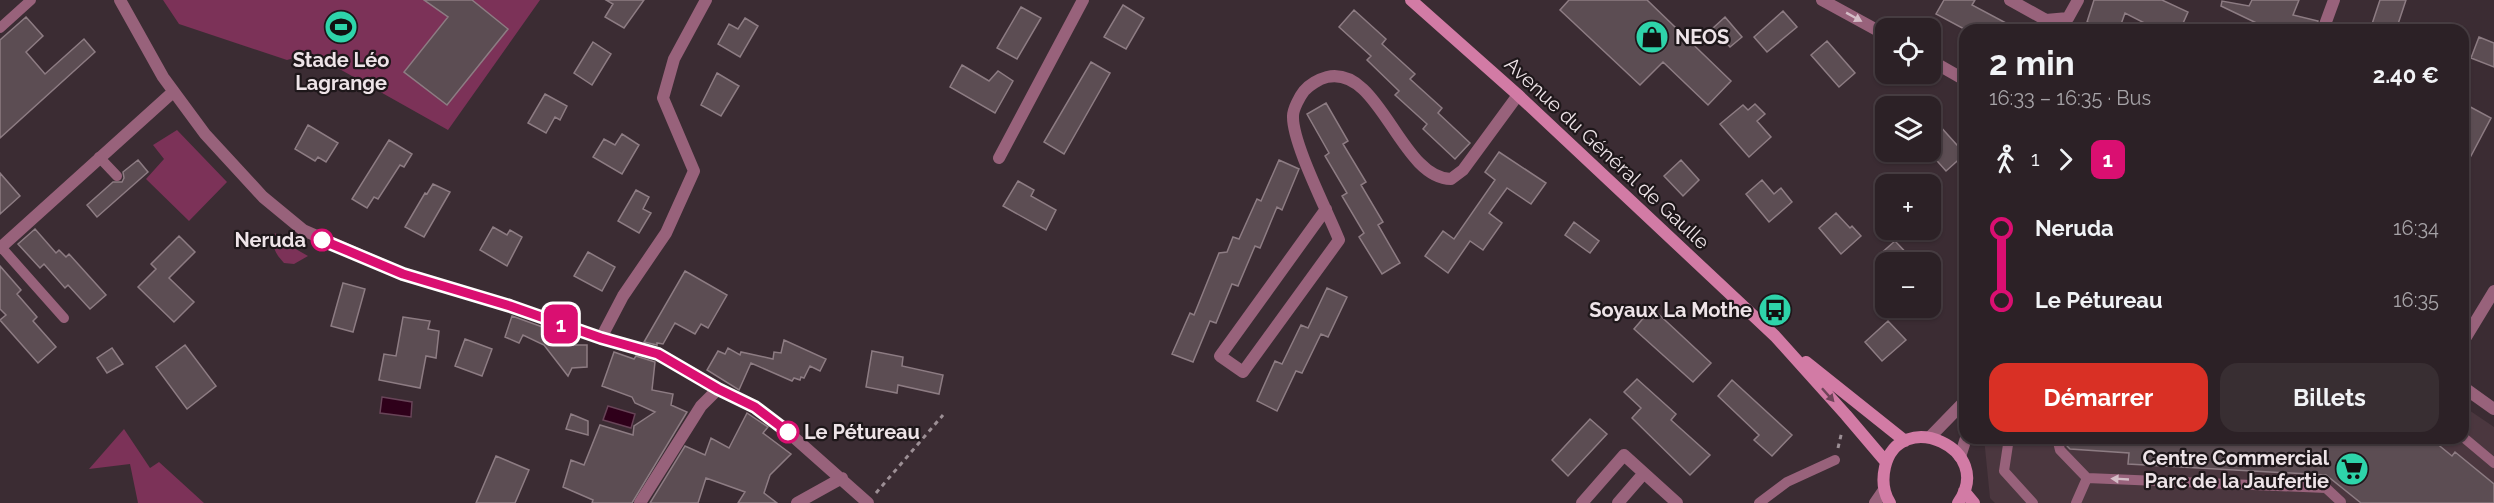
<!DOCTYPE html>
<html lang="fr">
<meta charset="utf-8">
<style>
:root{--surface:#2c2126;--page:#382e32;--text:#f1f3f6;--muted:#a6a3a7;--line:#483e43;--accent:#d93025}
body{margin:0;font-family:Raleway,sans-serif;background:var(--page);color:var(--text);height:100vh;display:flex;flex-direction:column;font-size:22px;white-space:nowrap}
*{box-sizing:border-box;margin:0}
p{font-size:20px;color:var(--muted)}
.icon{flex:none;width:33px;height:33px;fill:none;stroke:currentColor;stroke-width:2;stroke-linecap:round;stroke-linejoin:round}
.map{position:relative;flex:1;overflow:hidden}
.side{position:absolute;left:1959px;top:24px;width:510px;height:420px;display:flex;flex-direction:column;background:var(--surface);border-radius:18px;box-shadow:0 2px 4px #0004,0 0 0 2px var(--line)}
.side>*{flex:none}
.badge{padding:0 12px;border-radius:9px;font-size:21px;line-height:39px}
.buttons{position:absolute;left:1875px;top:18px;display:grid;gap:12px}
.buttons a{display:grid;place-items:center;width:66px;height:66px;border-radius:12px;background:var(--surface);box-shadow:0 2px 4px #0004,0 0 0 2px var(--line);font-size:30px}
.map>.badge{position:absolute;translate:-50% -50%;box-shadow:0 0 0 3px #fff}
.legs{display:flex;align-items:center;gap:9px;height:66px;padding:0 30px;font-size:20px}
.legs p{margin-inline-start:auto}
.overview{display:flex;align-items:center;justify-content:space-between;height:102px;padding:0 30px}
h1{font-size:33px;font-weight:700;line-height:45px}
.primary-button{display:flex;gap:12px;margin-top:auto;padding:12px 30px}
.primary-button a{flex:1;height:69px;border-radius:18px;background:var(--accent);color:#fff;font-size:24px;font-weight:700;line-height:69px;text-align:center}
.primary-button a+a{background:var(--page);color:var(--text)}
ul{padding:0 30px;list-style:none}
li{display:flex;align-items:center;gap:21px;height:72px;font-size:22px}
li i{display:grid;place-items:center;width:9px;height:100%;margin:0 8px;background:currentColor}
li i::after{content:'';width:15px;height:15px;margin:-8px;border:4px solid;border-radius:50%;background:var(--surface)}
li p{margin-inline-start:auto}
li:first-child i{background:linear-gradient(#0000 50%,currentColor 0)}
li:last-child i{background:linear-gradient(currentColor 50%,#0000 0)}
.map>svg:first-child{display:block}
.built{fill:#4b373f}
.green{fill:#7c3258}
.water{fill:#2f001a;stroke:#684458;stroke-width:1.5}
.building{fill:#5c4d53;stroke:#8d7c83;stroke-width:1.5}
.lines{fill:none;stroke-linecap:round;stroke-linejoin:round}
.path{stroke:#9c8f95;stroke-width:3;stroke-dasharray:4.5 4.5;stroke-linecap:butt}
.service{stroke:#98627b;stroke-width:10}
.minor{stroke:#98627b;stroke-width:12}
.secondary{stroke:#d27ba5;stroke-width:12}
.oneway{fill:#d4bdc7}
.oneway2{fill:#6f4459}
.line-1-casing{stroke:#fff;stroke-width:14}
.line-1{stroke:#da0f71;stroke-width:9}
.stop-1-dot{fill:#fff;stroke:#da0f71;stroke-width:3}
.labels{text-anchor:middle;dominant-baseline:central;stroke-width:4.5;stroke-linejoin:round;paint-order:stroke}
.poi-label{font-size:20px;font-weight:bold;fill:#eee4e8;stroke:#1e171a;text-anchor:end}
.street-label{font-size:20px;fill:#eee4e8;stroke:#1e171a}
.stop-label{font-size:20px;font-weight:bold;fill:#eee4e8;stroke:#1e171a;text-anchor:end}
</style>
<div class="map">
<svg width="2494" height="503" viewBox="0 0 2494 503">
<rect width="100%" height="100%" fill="#3b2c33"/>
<path class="built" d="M2463,406L2494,427V503H1995L1990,498L1984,438H2463Z"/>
<path class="green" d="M163,0H540L448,130L311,53L287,60L179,24Z
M177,130L227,182L189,221L146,179L164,159L153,145Z
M275,233L287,244L308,256L294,264L284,263C275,253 271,247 275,233Z
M124,429L150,468L159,462L204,503H138L130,464L89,469Z"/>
<path class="water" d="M382,397L412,402L411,417L380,413Z
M608,406L635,414L631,428L603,420Z"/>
<path class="building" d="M424,0H472L508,29L447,105L404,72L448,17Z
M606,0H644L624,28L605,17L613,4Z
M1569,0H1647L1731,81L1708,105L1663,62L1640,85L1560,10Z
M1944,0H1975L1972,5L2019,30H1966L1936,14Z
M2094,0H2162L2188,12L2180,30H2158L2125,13L2119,30H2112L2087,22Z
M2252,0H2299L2293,15L2318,21L2315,30H2271L2221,6L2222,1L2249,6Z
M2380,0H2406L2396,30H2370Z
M1123,5L1144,18L1126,49L1104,37Z
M1021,7L1041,18L1017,59L997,48Z
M1354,10L1386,39L1382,44L1415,74L1410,79L1442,108L1438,113L1470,143L1455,159L1423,129L1427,124L1395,95L1399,91L1367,60L1371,56L1339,27Z
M1783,11L1797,27L1767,52L1754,37Z
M26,17L43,36L26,52L45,74L84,39L95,52L0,138V40Z
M1725,17L1742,37L1730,47L1713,28Z
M745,18L758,26L740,57L718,44L729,24L738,29Z
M2479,37L2494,43V67L2471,58Z
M1827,41L1855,73L1839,87L1811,55Z
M593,42L611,54L592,85L574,73Z
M1091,62L1110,73L1064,154L1044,142Z
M962,65L989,81L998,71L1013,81L995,113L950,87Z
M717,73L739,86L721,116L701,105Z
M545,94L567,106L560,120L555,117L546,133L528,123Z
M1326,103L1348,141L1343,144L1366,182L1361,185L1383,222L1378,225L1400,263L1382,274L1359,237L1364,233L1342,196L1347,193L1325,156L1329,153L1307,114Z
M2463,103L2491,118L2463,171Z
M1755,104L1765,114L1757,121L1771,137L1749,157L1720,124L1743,105L1748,110Z
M1930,115L1965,154L1946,171L1930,153Z
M308,125L338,143L326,162L318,157L315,161L295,149Z
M622,134L639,145L622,174L593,157L604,139L615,145Z
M389,140L412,154L404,167L400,165L378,199L374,197L367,208L352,199Z
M1499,152L1546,183L1531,204L1507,188L1489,213L1502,223L1483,250L1470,241L1448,273L1425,256L1443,231L1454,239L1495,180L1485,172Z
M138,160L148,172L97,217L87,205L113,182H122L124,178L123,172Z
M1279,160L1299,169L1282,210L1277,207L1260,248L1255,246L1238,286L1232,284L1216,323L1210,321L1193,362L1172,354L1190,313L1194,315L1219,253L1227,252L1233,237L1239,239L1257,199L1261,201Z
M1681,160L1699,180L1683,196L1664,176Z
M0,173L20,196L0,214Z
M1762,180L1774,194L1781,188L1792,202L1769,222L1746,194Z
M1018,181L1034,190L1031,196L1056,210L1046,230L1003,206Z
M433,184L450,192L424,237L405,227L425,193L427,194Z
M636,190L649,197L643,209L651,213L639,233L618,221Z
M1836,213L1850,228L1852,226L1861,236L1841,254L1819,228Z
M1574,222L1599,241L1590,253L1565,235Z
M493,227L507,235L510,230L522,237L507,266L480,250Z
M35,229L56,253L59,250L66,257L69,254L106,295L90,309L68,285L65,288L44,264L40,268L18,244Z
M179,236L195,252L169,278L194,302L174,322L138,287L156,269L151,264Z
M1895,241L1915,262L1886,263L1879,255Z
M588,252L615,267L602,291L574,276Z
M0,266L21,290L17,294L37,317L33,321L56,347L38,363L0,320L6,315L0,309Z
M685,271L727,295L708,328L701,324L695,334L675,323L663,344L657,343V345L644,342Z
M343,283L365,289L353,332L331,326Z
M1327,288L1347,297L1328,337L1321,334L1302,373L1296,371L1277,411L1257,401L1275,361L1282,364L1301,325L1308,328Z
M1652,308L1711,363L1693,382L1634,329Z
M512,316L562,334L568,337L567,345H587V367L572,368L568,376L544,345L523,335L519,343L505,337Z
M403,317L430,321L428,329L439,331L436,358L426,356L420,388L379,380L384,354L396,356Z
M1888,321L1906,340L1882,361L1865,342Z
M465,339L492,349L482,376L455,366Z
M784,340L826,359L820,371L810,366L804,378L801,377L800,380L794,378L792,381L751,363L739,390L707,370L718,351L725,354L728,348L740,355L741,352L773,359L774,352L781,353Z
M185,345L216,386L187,409L156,367Z
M112,348L123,364L107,373L97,358Z
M872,351L903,357L902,366L943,375L939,394L898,385L897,393L866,387Z
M614,352L634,359L636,356L655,362L652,390L673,394L671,405L687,412L632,503H592L593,500L563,487L571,460L584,465L600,425L633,435L634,426L655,412L635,403L632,397L602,386Z
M1637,379L1676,414L1671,420L1710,455L1690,475L1632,418L1641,408L1624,392Z
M1732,380L1792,435L1772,456L1754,440L1759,435L1718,396Z
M747,413L768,427L763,433L791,454L770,475L764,493L777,503H738L745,492L706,478L698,503H650L685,446L705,455L711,438L729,448Z
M571,414L588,421V435L566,429Z
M1590,419L1607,434L1568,476L1552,460Z
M2066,438H2430L2452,456L2455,452L2494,484V503H2361L2326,475L2128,464L2129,453L2070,449L2067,446Z
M496,456L529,470L515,503H476Z"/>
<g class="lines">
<path class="path" d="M1838,448L1842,431
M876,493L943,415"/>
<path class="service" d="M0,28L31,0
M99,157L117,176
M1,247L64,318
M2463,437L2494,463
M2009,438L2004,471L2033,503
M2057,438L2060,450L2087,478L2326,488L2341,502
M1759,503L1787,482L1835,460
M2076,503L2087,478"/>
<path class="minor" d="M120,0L163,77L205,134L263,197L303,230L403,274L510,306L601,338L658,354L718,389L755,407L789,433L868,503
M1822,0L1886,35
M2010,0L2046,20L2068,18L2078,0
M2323,30L2334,0
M1930,60L1965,80
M999,158L1083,0
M1326,209L1220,356L1243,372L1339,240C1328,212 1292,143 1293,116C1293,109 1300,96 1304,91C1309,85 1319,79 1327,77C1380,65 1400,178 1451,179L1463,170L1518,95
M0,248L173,92
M601,338L623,296L666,233L694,171L663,98L674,59L706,0
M2463,342L2494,291
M2463,387L2494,409
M1930,437L1965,401
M1960,457L1966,438
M640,503L701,406L718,389
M797,503L842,478
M1582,503L1624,455L1677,503
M1618,503L1644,473
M1875,503L1884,490"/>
<path class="secondary" d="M1411,0L1518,95L1775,336L1846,415L1886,462
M1806,362L1905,441
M1964,491L1974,503
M1890,503C1883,492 1882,480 1885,467C1899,406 1997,449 1958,503"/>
</g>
<defs><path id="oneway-solid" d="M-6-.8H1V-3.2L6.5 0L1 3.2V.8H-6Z" transform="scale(1.5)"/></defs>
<g class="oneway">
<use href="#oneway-solid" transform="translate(1854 17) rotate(29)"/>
<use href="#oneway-solid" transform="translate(2120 479) rotate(-177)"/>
</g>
<use class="oneway2" href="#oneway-solid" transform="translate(1828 395) rotate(48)"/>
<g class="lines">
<g class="line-1-casing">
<path id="line-1" d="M322,240L403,274L510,306L601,338L658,354L718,389L755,407L788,432"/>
</g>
<use href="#line-1" class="line-1"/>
</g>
<defs>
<g id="stadium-disc" transform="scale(1.725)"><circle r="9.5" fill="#2ed4aa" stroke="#1e171a"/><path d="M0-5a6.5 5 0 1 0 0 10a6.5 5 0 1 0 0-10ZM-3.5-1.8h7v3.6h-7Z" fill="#111"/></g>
<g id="shop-disc" transform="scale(1.725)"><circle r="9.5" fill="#2ed4aa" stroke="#1e171a"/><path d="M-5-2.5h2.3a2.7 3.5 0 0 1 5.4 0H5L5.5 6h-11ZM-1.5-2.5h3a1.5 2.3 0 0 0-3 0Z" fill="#111"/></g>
<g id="bus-disc" transform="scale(1.725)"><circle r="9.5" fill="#2ed4aa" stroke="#1e171a"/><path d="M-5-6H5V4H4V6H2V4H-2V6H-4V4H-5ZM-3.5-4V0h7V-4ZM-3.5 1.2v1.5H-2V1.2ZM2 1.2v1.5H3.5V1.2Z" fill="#111"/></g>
<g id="supermarket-disc" transform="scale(1.725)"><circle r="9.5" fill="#2ed4aa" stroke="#1e171a"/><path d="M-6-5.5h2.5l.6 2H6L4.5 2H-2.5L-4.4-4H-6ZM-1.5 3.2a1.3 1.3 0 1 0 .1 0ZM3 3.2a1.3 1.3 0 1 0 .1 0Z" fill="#111"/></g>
</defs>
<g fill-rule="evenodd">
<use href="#stadium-disc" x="341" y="27"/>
<use href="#shop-disc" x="1652" y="37"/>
<use href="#bus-disc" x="1775" y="310"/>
<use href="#supermarket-disc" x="2352" y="469"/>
</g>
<g class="stop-1-dot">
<circle cx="322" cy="240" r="10"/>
<circle cx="788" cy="432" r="10"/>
</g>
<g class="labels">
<g class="poi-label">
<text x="1675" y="37" text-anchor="start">NEOS</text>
<text x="341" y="60" text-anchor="middle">Stade Léo<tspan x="341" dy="23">Lagrange</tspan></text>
<text x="1752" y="310">Soyaux La Mothe</text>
<text x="2329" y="458">Centre Commercial<tspan x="2329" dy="23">Parc de la Jaufertie</tspan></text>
</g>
<g class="street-label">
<text transform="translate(1607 153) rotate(43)">Avenue du Général de Gaulle</text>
</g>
<g class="stop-label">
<text x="306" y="240">Neruda</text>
<text x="804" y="432" text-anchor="start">Le Pétureau</text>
</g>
</g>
</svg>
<div class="buttons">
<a><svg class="icon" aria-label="locate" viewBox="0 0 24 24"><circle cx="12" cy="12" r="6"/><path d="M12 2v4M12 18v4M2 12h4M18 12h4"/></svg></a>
<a><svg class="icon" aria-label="layers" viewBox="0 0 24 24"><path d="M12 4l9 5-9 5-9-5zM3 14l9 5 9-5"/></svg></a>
<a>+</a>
<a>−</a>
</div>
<b class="badge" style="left:561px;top:324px;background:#da0f71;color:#fff">1</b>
<section class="side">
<div class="overview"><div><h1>2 min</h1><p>16:33 – 16:35 · Bus</p></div><b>2.40 €</b></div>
<div class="legs"><svg class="icon" aria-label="walk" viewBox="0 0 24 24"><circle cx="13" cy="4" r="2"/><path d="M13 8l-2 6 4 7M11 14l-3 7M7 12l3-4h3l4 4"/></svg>1<svg class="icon" aria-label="forward" viewBox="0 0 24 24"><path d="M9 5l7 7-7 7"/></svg><b class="badge" style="background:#da0f71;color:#fff">1</b></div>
<ul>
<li><i style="color:#da0f71"></i><b>Neruda</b><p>16:34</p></li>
<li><i style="color:#da0f71"></i><b>Le Pétureau</b><p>16:35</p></li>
</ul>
<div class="primary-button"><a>Démarrer</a><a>Billets</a></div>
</section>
</div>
